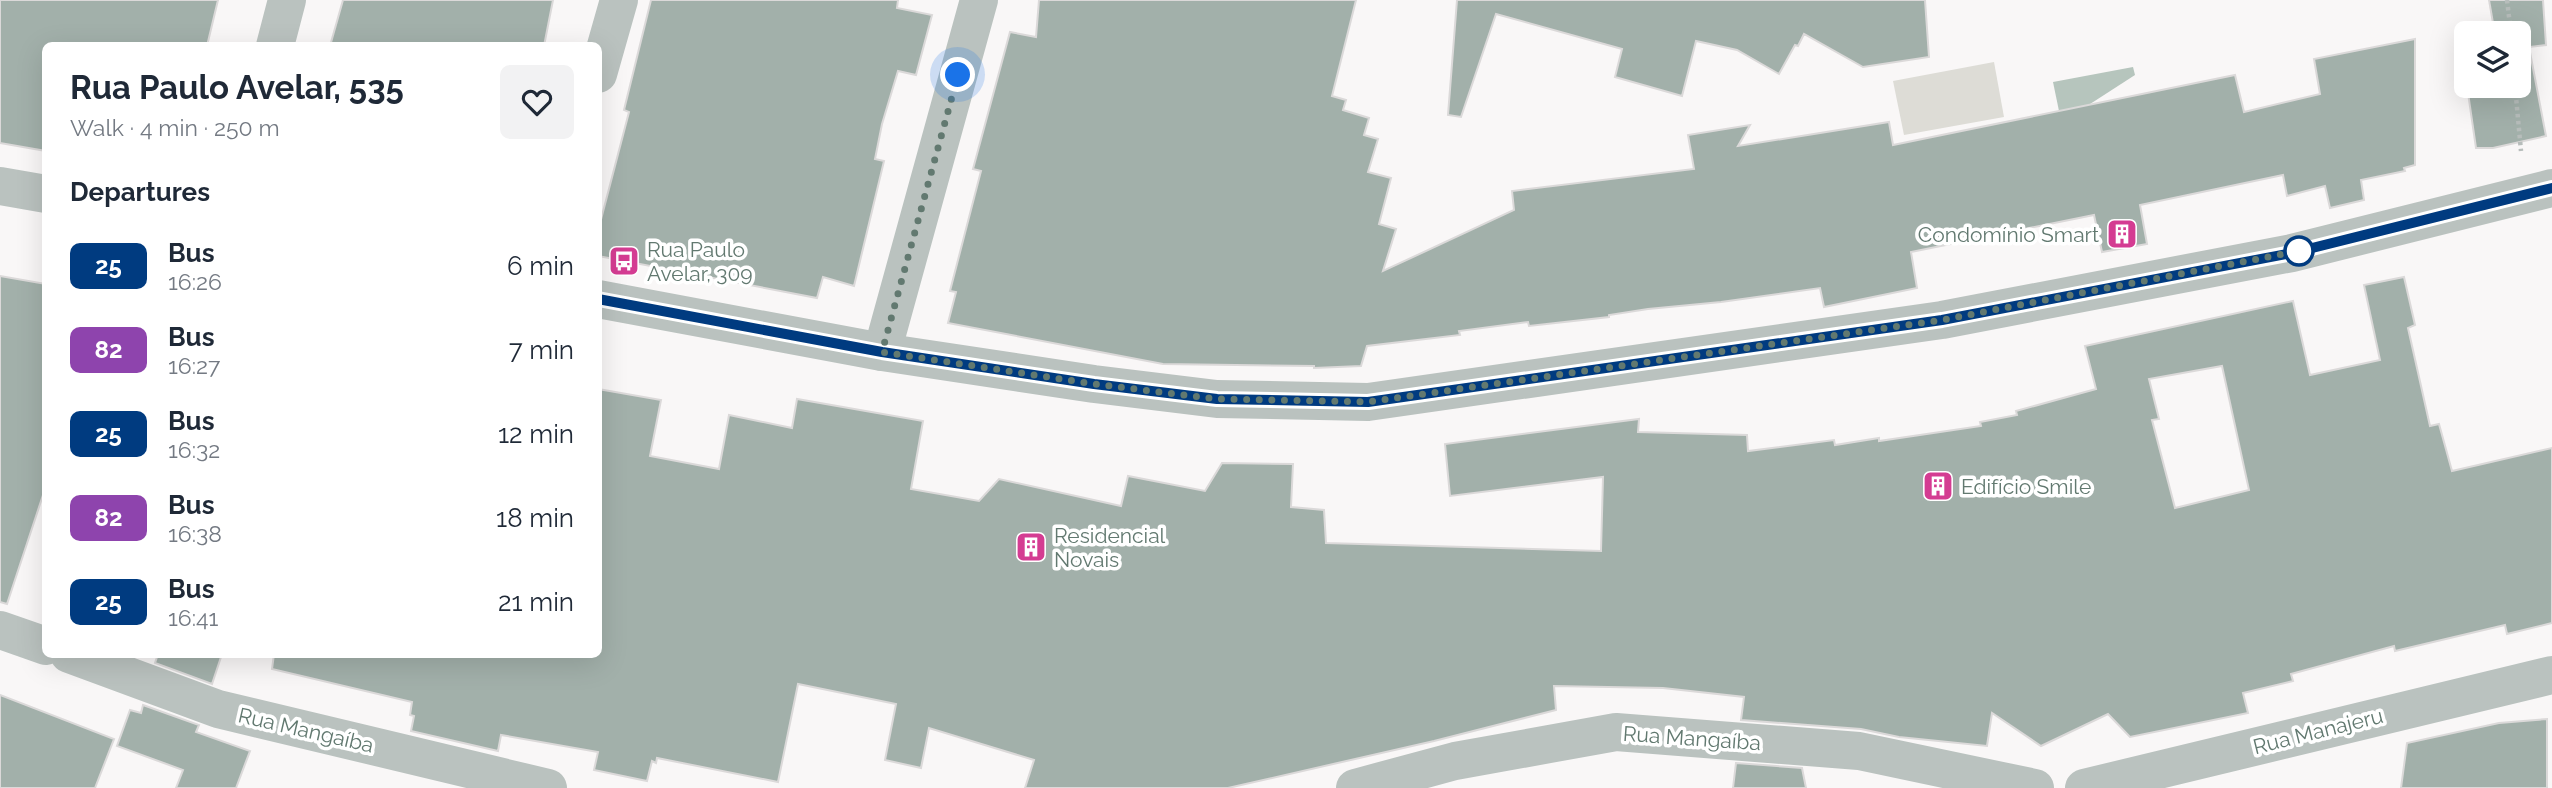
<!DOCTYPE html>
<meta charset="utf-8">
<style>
:root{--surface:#fff;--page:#f2f2f3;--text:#1f2937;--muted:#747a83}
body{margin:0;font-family:Raleway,sans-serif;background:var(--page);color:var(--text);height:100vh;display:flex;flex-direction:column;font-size:26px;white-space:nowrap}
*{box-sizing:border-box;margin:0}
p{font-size:23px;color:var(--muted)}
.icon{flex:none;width:38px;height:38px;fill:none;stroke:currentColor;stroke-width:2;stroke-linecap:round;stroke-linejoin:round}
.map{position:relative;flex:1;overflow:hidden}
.panel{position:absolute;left:42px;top:42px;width:560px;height:616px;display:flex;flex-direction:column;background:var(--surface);border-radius:10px;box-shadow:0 7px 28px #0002}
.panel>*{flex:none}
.badge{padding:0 14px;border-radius:10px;font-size:24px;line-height:46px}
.fabs{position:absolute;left:2454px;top:21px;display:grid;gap:14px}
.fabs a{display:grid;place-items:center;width:77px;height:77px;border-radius:10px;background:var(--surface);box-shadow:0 7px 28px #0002;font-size:35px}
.you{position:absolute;width:35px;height:35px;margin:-18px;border:5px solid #fff;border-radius:50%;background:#1a73e8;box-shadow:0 0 0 10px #1a73e833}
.map>.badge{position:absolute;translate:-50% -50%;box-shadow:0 0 0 4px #fff}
h2{padding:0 28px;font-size:26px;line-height:63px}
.round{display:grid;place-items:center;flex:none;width:74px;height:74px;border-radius:10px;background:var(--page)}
.headline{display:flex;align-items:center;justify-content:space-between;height:119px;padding:0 28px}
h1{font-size:33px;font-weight:700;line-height:52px}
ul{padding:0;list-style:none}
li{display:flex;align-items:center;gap:21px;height:84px;padding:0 28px}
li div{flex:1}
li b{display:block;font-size:26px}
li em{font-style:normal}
li .badge{min-width:77px;font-weight:700;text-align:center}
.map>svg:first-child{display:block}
.green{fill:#dddcd6}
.water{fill:#b6c5bd}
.building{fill:#a2b0aa;stroke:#dbd9d9;stroke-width:2;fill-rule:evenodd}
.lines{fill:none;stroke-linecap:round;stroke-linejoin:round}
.path{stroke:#b7bdbb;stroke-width:4.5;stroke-dasharray:3.5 3.5;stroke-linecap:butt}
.minor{stroke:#bac2bf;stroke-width:38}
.tertiary{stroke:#bac2bf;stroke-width:38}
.line-casing{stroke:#fff;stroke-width:16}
.line{stroke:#003b80;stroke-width:10}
.walk{stroke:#627970;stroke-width:7;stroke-dasharray:0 12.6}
.stop-dot{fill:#fff;stroke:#003b80;stroke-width:3.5}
.labels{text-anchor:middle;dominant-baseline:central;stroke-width:7;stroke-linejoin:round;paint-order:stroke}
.poi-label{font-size:21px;fill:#627970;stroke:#fff;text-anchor:start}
.street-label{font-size:21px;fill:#627970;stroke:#fff}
</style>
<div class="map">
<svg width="2552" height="788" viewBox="0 0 2552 788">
<rect width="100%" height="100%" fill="#f9f7f7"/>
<path class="green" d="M1994,62L2004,117L1904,135L1893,81Z"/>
<path class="water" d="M2133,67L2135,75L2087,106L2059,111L2053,82Z"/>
<path class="building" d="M0,0H218L207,46H46V151L0,143Z
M343,0H553L544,46H330Z
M651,0H898L897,8L932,15L916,75L898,71L882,124L875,159L884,161L854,286L823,277L817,298L598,256V231L629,112L624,110Z
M1039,0H1356L1332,96L1346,100L1343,110L1369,118L1364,135L1378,139L1368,172L1391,178L1379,224L1396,229L1383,271L1514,210L1512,191L1694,169L1688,135L1750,125L1738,146L1889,122L1893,145L2235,75L2244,112L2320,94L2314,59L2415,39V165L2404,168L2405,171L2361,180L2364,200L2330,208L2325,186L2287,196L2283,175L2140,205L2147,244L2102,252L2094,215L1911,252L1917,288L1824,307L1820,288L1721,302L1648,309L1609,315V317L1529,326L1528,322L1459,331L1460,335L1367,346L1361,366L1314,368V366L1163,364L948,323L956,292L950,291L981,171L973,169L1010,32L1036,37Z
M1457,0H1925L1929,57L1863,67L1804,34L1798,46L1795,45L1779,74L1737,50L1696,41L1682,96L1615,77L1622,49L1496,14L1461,117L1448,115Z
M2489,0H2543L2546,45L2529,47L2546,136L2493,148H2476L2467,86H2518V33H2466V80L2458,30L2493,23Z
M0,276L46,284V486L7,604L0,602Z
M2404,277L2415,325L2408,328L2430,426L2439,424L2452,471L2552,448V623L2507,634L2505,625L2395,651L2394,646L2291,674L2293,681L2243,693L2248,713L2130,737L2108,714L2041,746L1992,713L1987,746L1899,737L1861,729L1741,720L1744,697L1663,688L1554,686L1556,710L1434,741L1228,788H1025L1034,760L929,728L921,768L885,760L896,704L798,684L778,782L657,758L656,763L652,761L647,781L594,770L598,752L501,735L498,751L411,731L414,716L410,715L412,702L272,669L274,654H598V389L661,400L650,456L719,469L729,415L792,428L797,399L923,421L911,489L979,501L999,479L1121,506L1128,476L1205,491L1222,463L1293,464L1291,507L1324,510L1326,543L1601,551L1603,477L1450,496L1445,444L1639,419L1638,432L1747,435L1748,451L1834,440L1835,445L1879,438V441L1981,426L1980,422L2017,415L2016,411L2096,389L2085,346L2293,301L2310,375L2380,360L2364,285ZM2222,366L2249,490L2175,508L2152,420L2159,419L2149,379Z
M158,654H222L212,684L155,663Z
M0,695L114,739L95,788H0Z
M143,705L199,725L196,732L250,751L236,788H176L183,770L117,746L130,710L141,713Z
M2547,719V788H2401L2407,743L2499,723Z
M1736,763L1802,768L1806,788H1733Z"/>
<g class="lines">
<path class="path" d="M2507,0L2511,33
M2515,86L2521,151"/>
<path class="minor" d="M275,46L287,0
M598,74L619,0
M882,352L979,0
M0,630L46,646
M69,654L218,709L548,788
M1355,788L1455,761L1616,732L1859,751L2035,788
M2084,788L2552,675"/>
<path class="tertiary" d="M0,186L46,194
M598,299L882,352L1094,384L1217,399L1368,402L1942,320L2292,253L2552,188"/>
</g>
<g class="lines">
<g class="line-casing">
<path id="line" d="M598,299L882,352L1094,384L1217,399L1368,402L1942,320L2292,253L2552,188"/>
</g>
<use href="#line" class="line"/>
<path class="walk" d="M958,75L882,352L1094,384L1217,399L1368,402L1942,320L2299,251"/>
</g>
<defs>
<g id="building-square" transform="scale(1.575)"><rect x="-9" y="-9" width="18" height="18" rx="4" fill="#d43c92" stroke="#fff"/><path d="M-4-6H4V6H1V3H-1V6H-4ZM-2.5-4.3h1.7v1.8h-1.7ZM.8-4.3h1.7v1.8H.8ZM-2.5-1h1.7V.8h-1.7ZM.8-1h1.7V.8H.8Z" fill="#fff"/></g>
<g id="bus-square" transform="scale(1.575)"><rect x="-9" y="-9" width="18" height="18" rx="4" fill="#d43c92" stroke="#fff"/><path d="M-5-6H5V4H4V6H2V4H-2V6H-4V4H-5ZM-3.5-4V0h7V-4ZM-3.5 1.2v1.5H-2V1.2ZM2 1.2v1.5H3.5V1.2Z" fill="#fff"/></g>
</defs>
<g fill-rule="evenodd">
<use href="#building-square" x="2122" y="234"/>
<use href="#bus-square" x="624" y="261"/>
<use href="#building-square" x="1938" y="486"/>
<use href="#building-square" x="1031" y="547"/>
</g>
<circle class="stop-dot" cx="2299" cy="251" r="14"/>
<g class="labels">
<g class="poi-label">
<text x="2099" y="234" text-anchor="end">Condomínio Smart</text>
<text x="647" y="249">Rua Paulo<tspan x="647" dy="24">Avelar, 309</tspan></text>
<text x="1961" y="486">Edifício Smile</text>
<text x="1054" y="535">Residencial<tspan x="1054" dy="24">Novais</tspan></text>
</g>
<g class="street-label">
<text transform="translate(306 730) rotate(13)">Rua Mangaíba</text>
<text transform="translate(2318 731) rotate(-14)">Rua Manajeru</text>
<text transform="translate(1692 738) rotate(4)">Rua Mangaíba</text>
</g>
</g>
</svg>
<div class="fabs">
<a><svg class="icon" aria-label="layers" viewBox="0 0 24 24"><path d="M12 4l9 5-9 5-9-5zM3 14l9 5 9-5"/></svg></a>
</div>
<div class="you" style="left:958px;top:75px"></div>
<section class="panel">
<div class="headline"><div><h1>Rua Paulo Avelar, 535</h1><p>Walk · 4 min · 250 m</p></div><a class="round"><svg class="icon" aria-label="heart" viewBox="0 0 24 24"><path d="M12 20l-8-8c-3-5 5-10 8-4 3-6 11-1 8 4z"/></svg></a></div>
<h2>Departures</h2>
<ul>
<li><span class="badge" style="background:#003b80;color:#fff">25</span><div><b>Bus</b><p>16:26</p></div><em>6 min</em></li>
<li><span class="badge" style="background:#8e44ad;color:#fff">82</span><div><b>Bus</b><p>16:27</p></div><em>7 min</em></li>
<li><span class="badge" style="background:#003b80;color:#fff">25</span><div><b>Bus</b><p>16:32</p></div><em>12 min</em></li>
<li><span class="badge" style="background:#8e44ad;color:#fff">82</span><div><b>Bus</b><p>16:38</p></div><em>18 min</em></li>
<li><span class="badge" style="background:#003b80;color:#fff">25</span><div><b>Bus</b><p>16:41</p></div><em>21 min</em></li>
</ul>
</section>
</div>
